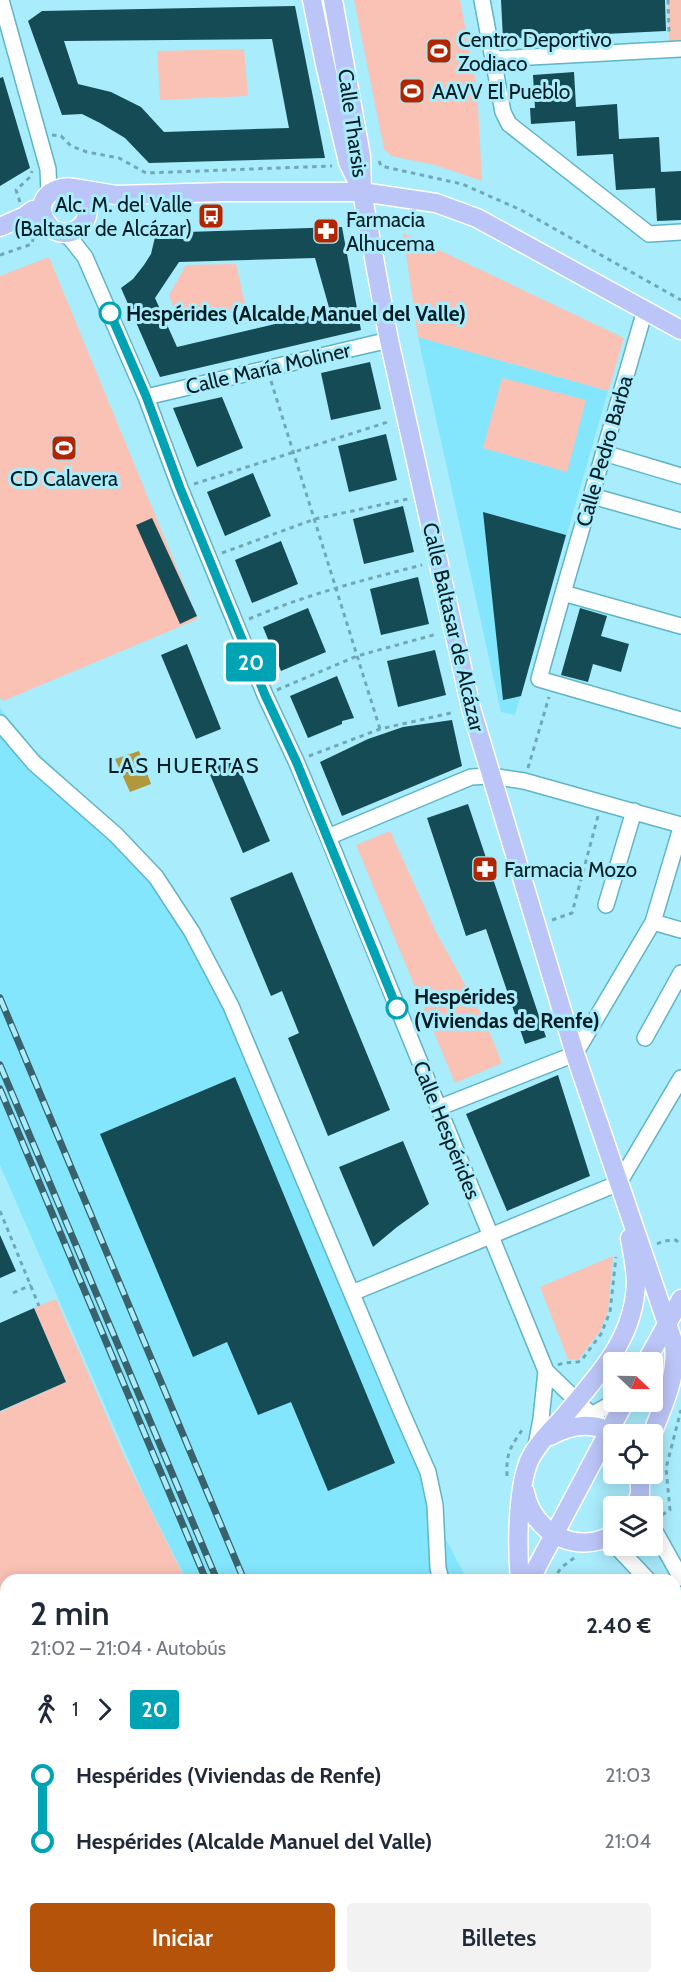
<!DOCTYPE html>
<html lang="es">
<meta charset="utf-8">
<style>
:root{--surface:#fff;--page:#f2f2f3;--text:#1f2937;--muted:#747a83;--accent:#b45309}
body{margin:0;font-family:Cabin,sans-serif;background:var(--page);color:var(--text);height:100vh;display:flex;flex-direction:column;font-size:22px;white-space:nowrap}
*{box-sizing:border-box;margin:0}
p{font-size:20px;color:var(--muted)}
.icon{flex:none;width:33px;height:33px;fill:none;stroke:currentColor;stroke-width:2;stroke-linecap:round;stroke-linejoin:round}
.map{position:relative;flex:1;overflow:hidden}
.sheet{position:absolute;left:0px;top:1574px;width:681px;height:410px;display:flex;flex-direction:column;background:var(--surface);border-radius:18px 18px 0 0;box-shadow:0 3px 15px #0003}
.sheet>*{flex:none}
.badge{padding:0 12px;border-radius:4px;font-size:21px;line-height:39px}
.needle{width:39px;rotate:112deg}
.controls{position:absolute;left:603px;top:1352px;display:grid;gap:12px}
.controls a{display:grid;place-items:center;width:60px;height:60px;border-radius:6px;background:var(--surface);box-shadow:0 3px 15px #0003;font-size:30px}
.map>.badge{position:absolute;translate:-50% -50%;box-shadow:0 0 0 3px #fff}
.legs{display:flex;align-items:center;gap:9px;height:66px;padding:0 30px;font-size:20px}
.legs p{margin-inline-start:auto}
.headline{display:flex;align-items:center;justify-content:space-between;height:102px;padding:0 30px}
h1{font-size:33px;font-weight:600;line-height:45px}
.cta{display:flex;gap:12px;margin-top:auto;padding:12px 30px}
.cta a{flex:1;height:69px;border-radius:6px;background:var(--accent);color:#fff;font-size:24px;font-weight:600;line-height:69px;text-align:center}
.cta a+a{background:var(--page);color:var(--text)}
ul{padding:0 30px;list-style:none}
li{display:flex;align-items:center;gap:21px;height:66px;font-size:22px}
li i{display:grid;place-items:center;width:9px;height:100%;margin:0 8px;background:currentColor}
li i::after{content:'';width:15px;height:15px;margin:-8px;border:4px solid;border-radius:50%;background:var(--surface)}
li p{margin-inline-start:auto}
li:first-child i{background:linear-gradient(#0000 50%,currentColor 0)}
li:last-child i{background:linear-gradient(currentColor 50%,#0000 0)}
.map>svg:first-child{display:block}
.built{fill:#83e6fc}
.green{fill:#f9c2b5}
.water{fill:#b2983c}
.building{fill:#154b55;fill-rule:evenodd}
.lines{fill:none;stroke-linecap:round;stroke-linejoin:round}
.minor-casing{stroke:#5eb5c8;stroke-width:18}
.major-casing{stroke:#fff;stroke-width:21}
.path{stroke:#72a8b5;stroke-width:3;stroke-dasharray:4.5 4.5;stroke-linecap:butt}
.minor{stroke:#fff;stroke-width:15}
.major{stroke:#bbc5f7;stroke-width:18}
.rail-casing{stroke:#3a626c;stroke-width:7}
.rail{stroke:#a9ecfc;stroke-width:4.5;stroke-dasharray:14;stroke-linecap:butt}
.line-1-casing{stroke:#fff;stroke-width:14}
.line-1{stroke:#00a3b4;stroke-width:9}
.stop-1-dot{fill:#fff;stroke:#00a3b4;stroke-width:3}
.labels{text-anchor:middle;dominant-baseline:central;stroke-width:6;stroke-linejoin:round;paint-order:stroke}
.poi-label{font-size:21px;fill:#021d23;stroke:#a9ecfc;text-anchor:start}
.street-label{font-size:21px;fill:#021d23;stroke:#a9ecfc}
.stop-label{font-size:21px;font-weight:bold;fill:#021d23;stroke:#a9ecfc;text-anchor:start}
.neighbourhood-label{font-size:22px;letter-spacing:1.5px;fill:#021d23;stroke:#a9ecfc}
</style>
<div class="map">
<svg width="681" height="1982" viewBox="0 0 681 1982">
<rect width="100%" height="100%" fill="#a9ecfc"/>
<path class="built" d="M418,337L608,391L515,715L501,712Z
M0,708L33,748L133,844L168,885L224,974L351,1268L429,1457L446,1540L467,1579H186L144,1495L0,1165Z
M675,1627L681,1634V1982H388L390,1977H675Z"/>
<path class="green" d="M354,0H460L477,89L482,181L435,165L391,156L384,149Z
M668,0H681V46H669Z
M244,49L248,96L160,100L157,51Z
M403,233L624,338L608,391L418,337Z
M49,257L198,619L3,701L0,697V276Z
M236,264L246,309L179,324L169,295L186,265Z
M502,378L586,400L567,472L483,448Z
M390,831L436,932L485,1021L502,1063L455,1083L356,845Z
M613,1256L608,1311L600,1331L578,1360L568,1359L540,1287Z
M56,1299L123,1454L185,1579L6,1580V1911L0,1899V1412L66,1382L34,1308Z
M39,1977H343L341,1982H42Z"/>
<path class="water" d="M139,751L151,784L130,792L115,759Z"/>
<path class="building" d="M501,0H665L666,31L503,39Z
M295,6L325,158L149,163L125,138L100,123L82,114L62,115L28,21L42,11ZM272,39L289,128L164,132L141,107L111,92L78,84L64,41Z
M574,72L576,107L617,104L619,139L659,137L661,172L681,171V220L657,221L655,188L616,190L613,154L577,156L575,121L531,124L530,108H535L533,75Z
M3,77L30,168L0,186V78Z
M342,227L361,330L160,377L121,288L133,279L144,265L151,254L156,233ZM315,258L330,311L177,347L155,298L179,262Z
M370,362L381,409L331,420L321,373Z
M222,397L243,448L197,467L173,408Z
M386,434L397,480L349,492L338,446Z
M253,473L271,516L225,536L207,492Z
M403,506L414,552L364,564L353,519Z
M483,512L566,535L521,696L503,700Z
M152,518L197,616L180,624L136,525Z
M281,541L298,584L252,603L235,560Z
M418,577L429,624L381,635L370,589Z
M308,608L326,652L281,671L263,627Z
M580,608L607,616L601,636L629,644L621,672L593,664L588,682L561,675Z
M187,644L221,729L196,739L161,655Z
M435,650L446,695L398,707L387,661Z
M337,676L354,718L342,721V724L308,738L290,696Z
M452,720L462,766L342,816L320,762L368,739L403,727Z
M235,759L270,841L243,853L208,770Z
M468,804L546,1037L525,1044L486,929L466,936L427,818Z
M292,872L390,1110L328,1136L288,1038L299,1033L282,991L271,996L230,898Z
M558,1075L590,1176L507,1211L466,1114Z
M235,1077L395,1463L328,1491L291,1402L258,1415L227,1342L193,1357L100,1134Z
M403,1141L429,1204L397,1227L373,1247L339,1167Z
M0,1235L16,1271L0,1278Z
M34,1308L66,1382L0,1411V1323Z"/>
<g class="lines">
<g class="minor-casing">
<path id="minor" d="M1,0L48,169L49,193
M482,0L503,112L509,124L649,234L681,232
M493,59L681,49
M59,232L70,238L85,257L146,397L180,488L265,695L296,761L328,837L546,1371L609,1432
M146,397L389,340
M604,453L681,476
M592,496L681,521
M563,593L645,310
M681,626L563,593L539,679L681,720
M0,723L34,763L116,835L156,877L192,932L231,1006L399,1406L428,1472L435,1505L438,1568L441,1580
M328,837L471,777L490,776L524,781L681,825
M606,905L634,811
M653,922L681,930
M645,1038L681,973
M438,1108L575,1054L653,922L681,828
M352,1293L619,1183L681,1078
M584,1419L616,1401
M535,1451L541,1419L546,1371
M652,1526L681,1578
M615,1545L648,1580
M675,1612L681,1620
M675,1861L681,1855
M631,1977L636,1982"/>
</g>
<g class="major-casing">
<path id="major" d="M312,0L325,64L348,162L359,185
M333,0L361,156L362,192L389,340L471,708L575,1054L674,1344C678,1375 663,1406 652,1434
M74,188L116,195L224,192H362L436,203L477,218L681,330
M25,216C35,221 47,229 59,232C74,236 87,225 88,210C89,168 16,191 52,229
M0,227L25,216L33,210
M646,1362L681,1299
M550,1436C570,1425 593,1421 614,1434
M525,1492C533,1533 577,1556 614,1534
M636,1506L640,1494V1473
M520,1580C517,1547 517,1491 529,1461C537,1443 554,1428 566,1414C599,1374 634,1339 636,1283C636,1268 632,1252 630,1238
M530,1580L625,1401
M0,1930L6,1944
M20,1977L22,1982
M368,1982L370,1977"/>
</g>
<path class="path" d="M668,0L669,34
M52,135L61,136L71,146L87,152L119,158L146,173L332,166
M379,161L381,166L462,184L521,210L681,300
M20,202L16,190L29,178L32,171
M0,255L32,244L33,239
M271,381L380,729
M194,484L391,421
M222,553L315,519L408,499
M249,619C305,595 363,580 422,565
M277,690L357,656L437,634
M309,756L380,729L455,712
M528,768L549,697
M552,920L572,913L598,816
M0,1211L39,1306
M657,1244L663,1241L676,1240L681,1245
M13,1293L31,1285
M558,1365C566,1361 573,1364 581,1361L601,1334L610,1312L616,1257
M507,1476C506,1451 511,1447 524,1427
M662,1515L670,1510L666,1468L681,1410
M552,1580L562,1567L574,1558
M344,1982L346,1977"/>
<use href="#minor" class="minor"/>
<use href="#major" class="major"/>
<g class="rail-casing">
<path id="rail" d="M0,998L244,1580
M0,1065L217,1580
M0,1089L206,1580
M456,1977L461,1982
M500,1977L504,1982"/>
</g>
<use href="#rail" class="rail"/>
</g>
<g class="lines">
<g class="line-1-casing">
<path id="line-1" d="M110,313L146,396L180,488L265,695L296,761L397,1008"/>
</g>
<use href="#line-1" class="line-1"/>
</g>
<defs>
<g id="stadium-square" transform="scale(1.35)"><rect x="-9" y="-9" width="18" height="18" rx="4" fill="#b12500" stroke="#a9ecfc"/><path d="M0-5a6.5 5 0 1 0 0 10a6.5 5 0 1 0 0-10ZM-3.5-1.8h7v3.6h-7Z" fill="#fff"/></g>
<g id="bus-square" transform="scale(1.35)"><rect x="-9" y="-9" width="18" height="18" rx="4" fill="#b12500" stroke="#a9ecfc"/><path d="M-5-6H5V4H4V6H2V4H-2V6H-4V4H-5ZM-3.5-4V0h7V-4ZM-3.5 1.2v1.5H-2V1.2ZM2 1.2v1.5H3.5V1.2Z" fill="#fff"/></g>
<g id="pharmacy-square" transform="scale(1.35)"><rect x="-9" y="-9" width="18" height="18" rx="4" fill="#b12500" stroke="#a9ecfc"/><path d="M-2-6h4v4h4v4h-4v4h-4v-4h-4v-4h4Z" fill="#fff"/></g>
</defs>
<g fill-rule="evenodd">
<use href="#stadium-square" x="439" y="51"/>
<use href="#stadium-square" x="412" y="91"/>
<use href="#bus-square" x="211" y="216"/>
<use href="#pharmacy-square" x="326" y="231"/>
<use href="#stadium-square" x="64" y="448"/>
<use href="#pharmacy-square" x="485" y="869"/>
</g>
<g class="stop-1-dot">
<circle cx="110" cy="313" r="10"/>
<circle cx="397" cy="1008" r="10"/>
</g>
<g class="labels">
<g class="poi-label">
<text x="458" y="39">Centro Deportivo<tspan x="458" dy="24">Zodiaco</tspan></text>
<text x="432" y="91">AAVV El Pueblo</text>
<text x="192" y="204" text-anchor="end">Alc. M. del Valle<tspan x="192" dy="24">(Baltasar de Alcázar)</tspan></text>
<text x="346" y="219">Farmacia<tspan x="346" dy="24">Alhucema</tspan></text>
<text x="64" y="478" text-anchor="middle">CD Calavera</text>
<text x="504" y="869">Farmacia Mozo</text>
</g>
<g class="street-label">
<text transform="translate(353 123) rotate(82)">Calle Tharsis</text>
<text transform="translate(268 368) rotate(-13)">Calle María Moliner</text>
<text transform="translate(604 451) rotate(-74)">Calle Pedro Barba</text>
<text transform="translate(454 627) rotate(77)">Calle Baltasar de Alcázar</text>
<text transform="translate(447 1130) rotate(68)">Calle Hespérides</text>
</g>
<g class="stop-label">
<text x="126" y="313">Hespérides (Alcalde Manuel del Valle)</text>
<text x="414" y="996">Hespérides<tspan x="414" dy="24">(Viviendas de Renfe)</tspan></text>
</g>
<g class="neighbourhood-label">
<text x="184" y="765">LAS HUERTAS</text>
</g>
</g>
</svg>
<div class="controls">
<a><svg class="needle" viewBox="-14 -14 28 28"><path d="M0-13l5 13h-10z" fill="#e53935"/><path d="M0 13l5-13h-10z" fill="#747a83"/></svg></a>
<a><svg class="icon" aria-label="locate" viewBox="0 0 24 24"><circle cx="12" cy="12" r="6"/><path d="M12 2v4M12 18v4M2 12h4M18 12h4"/></svg></a>
<a><svg class="icon" aria-label="layers" viewBox="0 0 24 24"><path d="M12 4l9 5-9 5-9-5zM3 14l9 5 9-5"/></svg></a>
</div>
<b class="badge" style="left:251px;top:662px;background:#00a3b4;color:#fff">20</b>
<section class="sheet">
<div class="headline"><div><h1>2 min</h1><p>21:02 – 21:04 · Autobús</p></div><b>2.40 €</b></div>
<div class="legs"><svg class="icon" aria-label="walk" viewBox="0 0 24 24"><circle cx="13" cy="4" r="2"/><path d="M13 8l-2 6 4 7M11 14l-3 7M7 12l3-4h3l4 4"/></svg>1<svg class="icon" aria-label="forward" viewBox="0 0 24 24"><path d="M9 5l7 7-7 7"/></svg><b class="badge" style="background:#00a3b4;color:#fff">20</b></div>
<ul>
<li><i style="color:#00a3b4"></i><b>Hespérides (Viviendas de Renfe)</b><p>21:03</p></li>
<li><i style="color:#00a3b4"></i><b>Hespérides (Alcalde Manuel del Valle)</b><p>21:04</p></li>
</ul>
<div class="cta"><a>Iniciar</a><a>Billetes</a></div>
</section>
</div>
